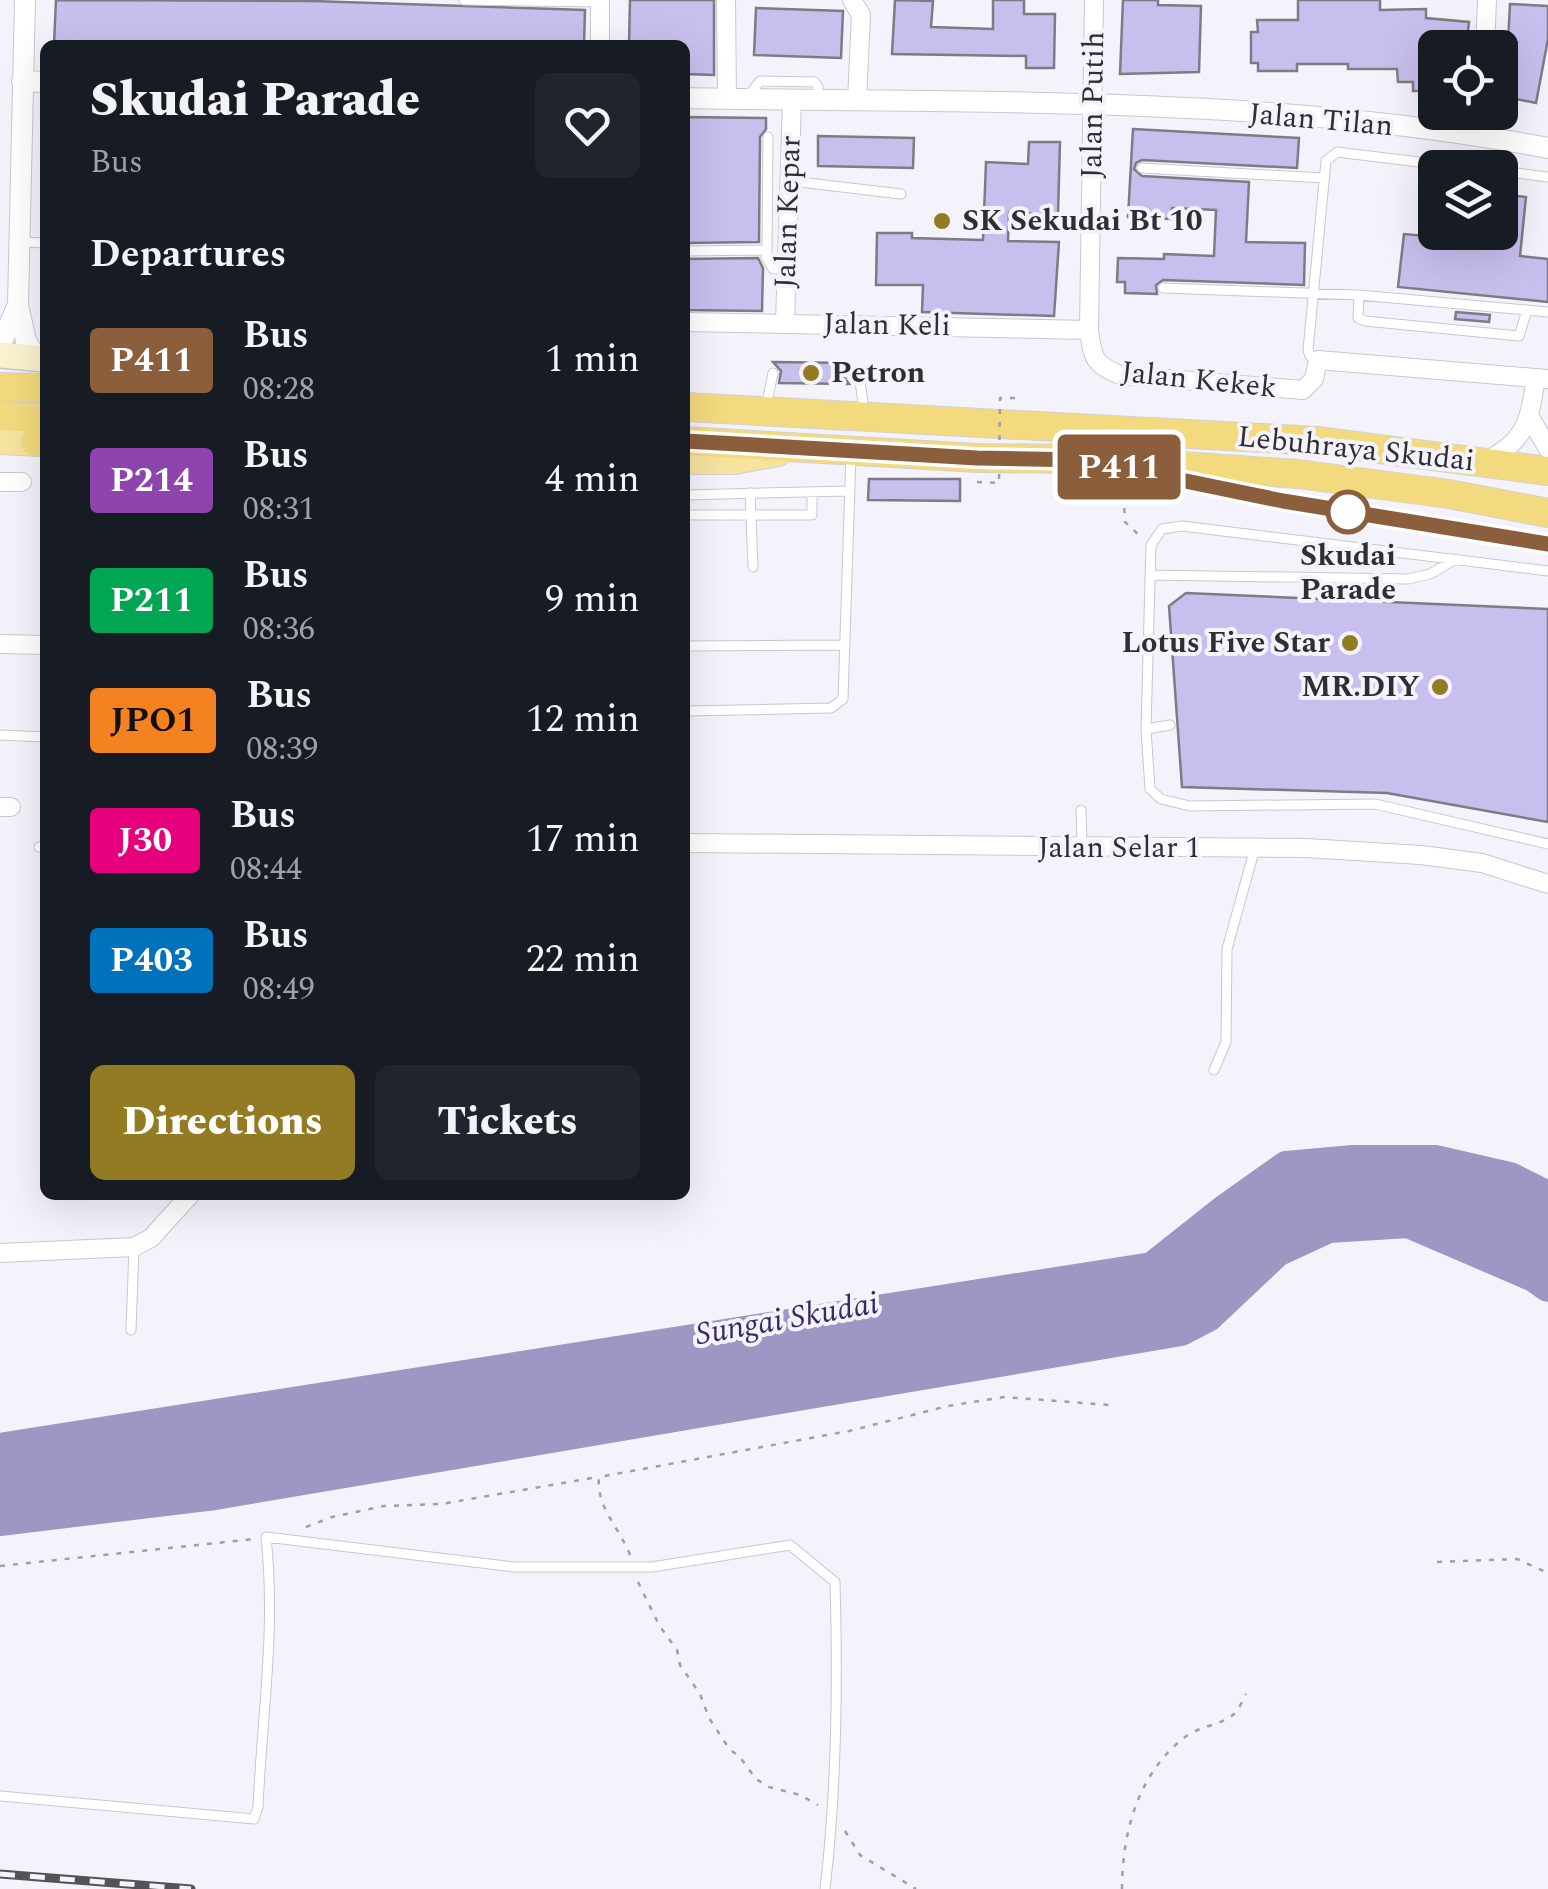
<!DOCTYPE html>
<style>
:root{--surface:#171b24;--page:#20242c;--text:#f1f3f6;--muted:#9ea1a6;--accent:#927b22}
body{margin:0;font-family:Spectral,serif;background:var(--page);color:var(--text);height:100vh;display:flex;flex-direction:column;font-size:38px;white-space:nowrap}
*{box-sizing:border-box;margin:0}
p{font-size:32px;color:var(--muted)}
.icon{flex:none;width:55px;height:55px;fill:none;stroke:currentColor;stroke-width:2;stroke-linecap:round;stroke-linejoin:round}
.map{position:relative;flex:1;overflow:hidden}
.drawer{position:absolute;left:40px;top:40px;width:650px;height:1160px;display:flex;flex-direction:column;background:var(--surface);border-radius:15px;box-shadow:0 10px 40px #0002}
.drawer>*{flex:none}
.badge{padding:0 20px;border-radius:8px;font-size:35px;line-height:65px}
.buttons{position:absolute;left:1418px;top:30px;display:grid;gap:20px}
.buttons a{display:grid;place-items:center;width:100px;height:100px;border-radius:15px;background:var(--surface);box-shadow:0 10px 40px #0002;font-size:50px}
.map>.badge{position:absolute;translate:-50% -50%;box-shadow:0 0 0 5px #fff}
h2{padding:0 50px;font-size:38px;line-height:90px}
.round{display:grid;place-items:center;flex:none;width:105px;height:105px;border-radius:15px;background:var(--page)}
.head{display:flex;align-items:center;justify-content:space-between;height:170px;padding:0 50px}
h1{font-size:48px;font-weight:800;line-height:75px}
.action{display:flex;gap:20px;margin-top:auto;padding:20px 50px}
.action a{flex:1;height:115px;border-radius:15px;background:var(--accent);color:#fff;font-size:40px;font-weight:800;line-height:115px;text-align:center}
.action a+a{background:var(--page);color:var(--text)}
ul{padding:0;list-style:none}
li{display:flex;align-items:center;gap:30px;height:120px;padding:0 50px}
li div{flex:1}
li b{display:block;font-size:38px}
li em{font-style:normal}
li .badge{min-width:110px;font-weight:700;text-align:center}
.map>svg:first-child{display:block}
.water{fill:#9f96c3}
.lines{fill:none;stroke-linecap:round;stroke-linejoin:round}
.river{stroke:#9f96c3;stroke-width:30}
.building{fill:#c8bfee;stroke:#7d7c84;stroke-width:2.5}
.service-casing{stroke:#c8c7d0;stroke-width:11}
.minor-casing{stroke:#c8c7d0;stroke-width:20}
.tertiary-casing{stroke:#c8c7d0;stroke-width:22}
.secondary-casing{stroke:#c8c7d0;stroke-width:28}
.primary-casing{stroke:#d1d1d2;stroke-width:30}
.trunk-casing{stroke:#d1d1d2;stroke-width:30}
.path{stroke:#a09fa6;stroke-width:2.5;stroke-dasharray:5 8;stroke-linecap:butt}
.service{stroke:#fff;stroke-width:9}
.minor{stroke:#fff;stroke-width:18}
.tertiary{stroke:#fff;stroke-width:20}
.secondary{stroke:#faf1ce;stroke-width:25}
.primary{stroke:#f6e39e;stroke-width:28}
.trunk{stroke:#f3da7e;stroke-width:28}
.rail-casing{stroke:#535257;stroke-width:9}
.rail{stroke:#f4f3fc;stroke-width:5;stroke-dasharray:15;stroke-linecap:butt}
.path-bridge{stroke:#a09fa6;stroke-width:2.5;stroke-dasharray:5 8;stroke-linecap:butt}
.line-casing{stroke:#fff;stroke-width:22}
.line{stroke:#8b5e3c;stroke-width:15}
.poi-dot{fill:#927b22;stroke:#f4f3fc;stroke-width:4}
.stop-dot{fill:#fff;stroke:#8b5e3c;stroke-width:5}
.labels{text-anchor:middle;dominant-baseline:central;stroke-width:8;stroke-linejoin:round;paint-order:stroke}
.street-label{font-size:30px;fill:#2f2e32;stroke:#f4f3fc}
.poi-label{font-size:30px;font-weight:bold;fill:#2f2e32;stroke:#f4f3fc;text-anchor:start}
.stop-label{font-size:30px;font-weight:bold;fill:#2f2e32;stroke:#f4f3fc}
.water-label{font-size:32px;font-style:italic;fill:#3a2962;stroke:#f4f3fc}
</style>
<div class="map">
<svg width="1548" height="1889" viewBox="0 0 1548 1889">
<rect width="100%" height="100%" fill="#f4f3fc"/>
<path class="water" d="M1353,1160C1430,1160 1477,1161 1548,1196V1287L1534,1277L1408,1223L1329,1228L1277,1252L1208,1317L1181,1331L215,1495L0,1521V1448L1152,1267L1224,1210L1286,1166Z"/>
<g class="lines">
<path class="river" d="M0,1448L1152,1267L1224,1210L1286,1166L1353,1160H1436L1510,1177L1548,1196
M0,1521L215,1495L1181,1331L1208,1317L1277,1252L1329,1228L1408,1223L1534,1277L1548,1287"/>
</g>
<path class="building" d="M56,0L312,1L585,10L584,45H54Z
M630,0H714V75L685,74V45H629Z
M895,0L933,1L931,27L993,29V0H1024V14H1055L1054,68H1026V56L892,54Z
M1123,0H1158V5L1201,6L1199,72L1120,74Z
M1298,0H1380V10L1426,9V18L1469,22L1466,48H1427V91H1413V82H1398L1397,69H1348V64H1297V71H1258V63H1251V32H1258L1257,20H1298Z
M1510,4L1548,6V39L1536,103L1506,97L1517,42H1508Z
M756,8L843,11L841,58L754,55Z
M685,117L766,118V129L760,137L759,242L685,243Z
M1133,129L1299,138L1297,168L1142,160L1136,163L1134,169L1142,176L1249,182L1246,242L1305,243L1304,285L1163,280L1156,285L1157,294L1125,293V282H1117L1118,258L1164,259V254L1214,256L1216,210L1172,208L1171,219L1128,217Z
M818,136L914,138L913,168L818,166Z
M1029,142H1060L1058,214L1009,213L1008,241L1059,242L1054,316L922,312L923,285H876L877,233H912V238L983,240L986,162L1028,164Z
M1500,194L1526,197L1520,256L1548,259V302L1398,287L1404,234L1448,238L1449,232H1500Z
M758,258L763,268L762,311L685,310V259Z
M1456,312L1490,315L1489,322L1455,319Z
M773,362L849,363L841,373L849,384L779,383L781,371Z
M869,479H960V501L868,500Z
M1186,593L1548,609V822L1387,793L1182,787L1169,606Z"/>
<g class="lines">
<g class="service-casing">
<path id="service" d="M464,0L600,2
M746,99L760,81L815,82L818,87L817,98
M1142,168L1324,178
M1500,171L1548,177
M791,181L901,194
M22,242L45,243
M767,250L766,257L773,269H785
M685,251L767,250L768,137
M1163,288L1359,295L1548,312
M1359,295L1358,318L1365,321L1519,336L1527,310
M1318,360L1310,356L1308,350L1326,161L1337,152L1468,168
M849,373L859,374L864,410
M766,407L773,373
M750,493L753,567
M685,495L849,491
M685,515H812V492
M1548,571L1182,526L1162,529L1151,545L1146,729L1150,789L1161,799L1190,806L1375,804L1548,844
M1150,575L1408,579L1430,574L1456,559
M685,646L845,645
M685,711L831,708L843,699L851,454
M1146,729L1170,725
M0,735L45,737
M1081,810L1082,845
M39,847L45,846
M1214,1070L1226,1042L1227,949L1255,848
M131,1330L134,1247
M0,1796L254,1819L258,1807C262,1714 276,1631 266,1537L514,1567H652L790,1545L835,1582C838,1685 837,1787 825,1889"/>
</g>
<g class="minor-casing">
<path id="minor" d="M600,0V45
M726,0L727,99
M852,0L861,15L857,101
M1094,0L1089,330C1093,358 1093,364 1120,375L1303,390L1314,379L1318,360L1548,379
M1485,48L1487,0
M1481,135L1482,112
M685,322L1089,330
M785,323L792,100
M1530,417L1548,449
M1486,461C1527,440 1529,421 1536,378
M1160,475L1283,501L1548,544
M0,482H22
M0,644L45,645
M0,807H11
M685,843L1306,848L1421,855L1482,863L1548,884
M0,1253L134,1247L151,1238L190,1195"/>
</g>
<g class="tertiary-casing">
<path id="tertiary" d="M25,0L18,305L26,341L37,359
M22,81L45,82
M685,98C972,104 1265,94 1548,148
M0,346L17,307"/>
</g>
<g class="secondary-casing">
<path id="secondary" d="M0,355L45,359"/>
</g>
<g class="primary-casing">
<path id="primary" d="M0,440L45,442
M685,460H734L778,452"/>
</g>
<g class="trunk-casing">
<path id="trunk" d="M0,387L45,388
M685,407L1317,441L1548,471
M0,416L45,418
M685,441L977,458L1083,459L1298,474L1449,494L1548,513
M35,442L45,441"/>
</g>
<path class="path" d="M1123,482L1125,522L1141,537
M306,1527L332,1517L384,1506L441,1504L598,1477
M630,1555C620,1528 596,1508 599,1477L849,1431L948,1406L1004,1397L1110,1405
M1437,1562L1517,1559L1548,1573
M0,1566L254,1539
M638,1582L659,1625L677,1650L680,1665L700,1694L709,1718L730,1750L739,1756L756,1779L769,1787L800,1795L818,1805
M845,1831L860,1855L916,1889
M1122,1889C1122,1833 1138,1773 1185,1737C1199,1726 1222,1725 1234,1714C1239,1710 1243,1699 1246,1694"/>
<use href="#service" class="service"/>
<use href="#minor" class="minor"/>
<use href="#tertiary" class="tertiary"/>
<use href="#secondary" class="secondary"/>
<use href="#primary" class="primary"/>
<use href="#trunk" class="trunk"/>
<g class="rail-casing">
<path id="rail" d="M0,1874L191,1889"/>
</g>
<use href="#rail" class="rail"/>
<path class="path-bridge" d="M977,482L999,483L1000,398H1020"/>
</g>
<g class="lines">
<g class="line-casing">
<path id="line" d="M685,441L977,458L1083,460L1283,501L1548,544"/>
</g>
<use href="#line" class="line"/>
</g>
<g class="poi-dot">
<circle cx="942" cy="221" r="10"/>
<circle cx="811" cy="373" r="10"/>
<circle cx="1350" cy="643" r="10"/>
<circle cx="1440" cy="687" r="10"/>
</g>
<circle class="stop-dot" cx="1348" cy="512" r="20"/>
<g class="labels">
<g class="street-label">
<text transform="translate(1093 105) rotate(-89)">Jalan Putih</text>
<text transform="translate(1321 120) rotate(5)">Jalan Tilan</text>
<text transform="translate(788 212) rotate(-88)">Jalan Kepar</text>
<text transform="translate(887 325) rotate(1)">Jalan Keli</text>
<text transform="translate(1199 380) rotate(6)">Jalan Kekek</text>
<text transform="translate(1356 449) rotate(6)">Lebuhraya Skudai</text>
<text x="1119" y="848">Jalan Selar 1</text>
</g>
<g class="poi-label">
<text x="962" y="221">SK Sekudai Bt 10</text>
<text x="831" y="373">Petron</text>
<text x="1330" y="643" text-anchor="end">Lotus Five Star</text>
<text x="1420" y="687" text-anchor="end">MR.DIY</text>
</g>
<g class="stop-label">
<text x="1348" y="556">Skudai<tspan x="1348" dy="34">Parade</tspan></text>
</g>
<g class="water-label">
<text transform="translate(787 1319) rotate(-10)">Sungai Skudai</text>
</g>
</g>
</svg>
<div class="buttons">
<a><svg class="icon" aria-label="locate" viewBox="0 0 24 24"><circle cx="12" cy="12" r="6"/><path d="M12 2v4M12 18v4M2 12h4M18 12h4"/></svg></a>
<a><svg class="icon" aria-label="layers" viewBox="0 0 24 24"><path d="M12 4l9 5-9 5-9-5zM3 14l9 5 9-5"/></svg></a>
</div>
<b class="badge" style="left:1119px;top:467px;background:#8b5e3c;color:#fff">P411</b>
<section class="drawer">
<div class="head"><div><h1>Skudai Parade</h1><p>Bus</p></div><a class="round"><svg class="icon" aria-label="heart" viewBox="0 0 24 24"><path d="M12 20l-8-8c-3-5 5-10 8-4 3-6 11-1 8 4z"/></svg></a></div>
<h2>Departures</h2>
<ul>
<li><span class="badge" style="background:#8b5e3c;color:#fff">P411</span><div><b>Bus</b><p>08:28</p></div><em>1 min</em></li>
<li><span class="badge" style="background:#8e44ad;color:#fff">P214</span><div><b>Bus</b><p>08:31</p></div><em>4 min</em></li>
<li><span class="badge" style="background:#00a651;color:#fff">P211</span><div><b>Bus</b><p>08:36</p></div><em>9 min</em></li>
<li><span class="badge" style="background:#f58220;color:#111">JPO1</span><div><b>Bus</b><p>08:39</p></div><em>12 min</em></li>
<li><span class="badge" style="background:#e6007e;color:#fff">J30</span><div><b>Bus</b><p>08:44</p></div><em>17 min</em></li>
<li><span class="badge" style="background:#0072bc;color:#fff">P403</span><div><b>Bus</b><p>08:49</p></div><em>22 min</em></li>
</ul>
<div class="action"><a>Directions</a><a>Tickets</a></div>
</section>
</div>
